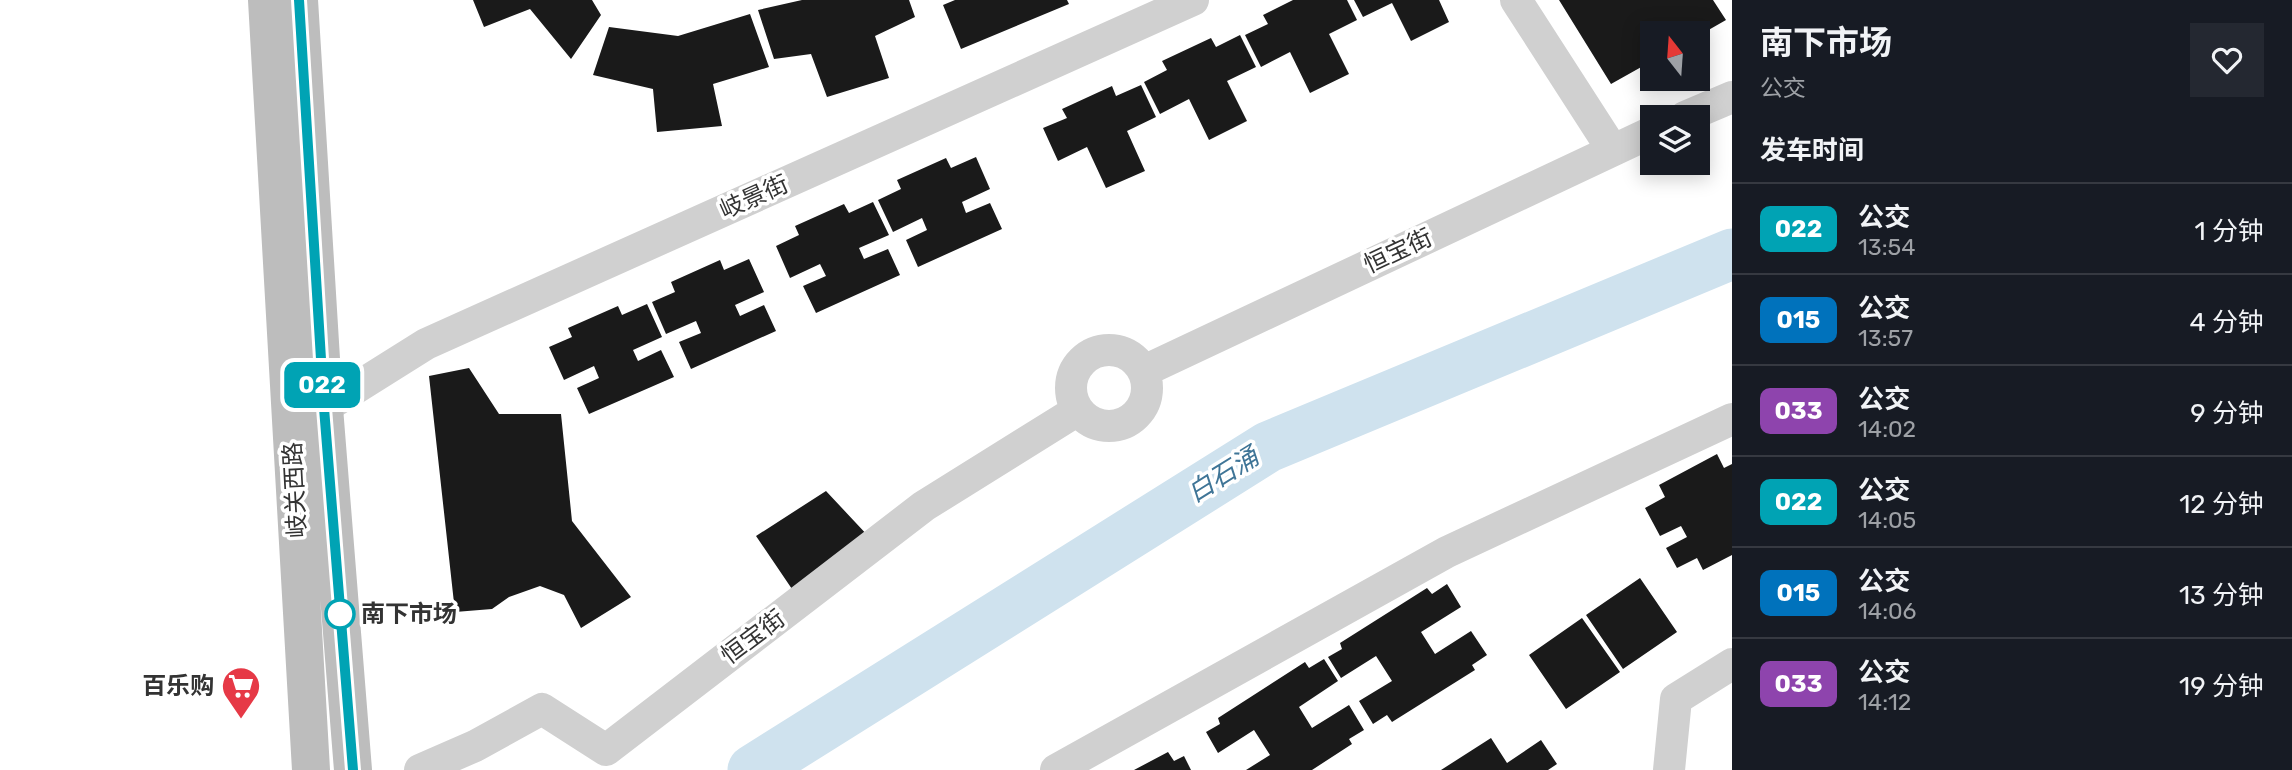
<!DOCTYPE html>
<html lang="zh">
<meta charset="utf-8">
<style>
:root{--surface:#171b24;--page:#242831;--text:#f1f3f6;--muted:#9ea1a6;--line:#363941}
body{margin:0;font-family:Rubik,"Noto Sans SC",sans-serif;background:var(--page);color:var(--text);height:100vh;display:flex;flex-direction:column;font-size:26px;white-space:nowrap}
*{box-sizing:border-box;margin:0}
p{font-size:23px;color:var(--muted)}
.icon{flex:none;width:38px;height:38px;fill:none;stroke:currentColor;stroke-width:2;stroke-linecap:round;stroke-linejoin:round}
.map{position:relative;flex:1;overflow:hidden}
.side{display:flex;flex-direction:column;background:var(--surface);width:560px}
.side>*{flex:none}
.badge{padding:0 14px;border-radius:10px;font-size:24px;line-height:46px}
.needle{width:46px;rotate:343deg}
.controls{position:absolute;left:1640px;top:21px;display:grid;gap:14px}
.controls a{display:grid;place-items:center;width:70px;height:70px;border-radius:0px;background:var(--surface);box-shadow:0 4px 18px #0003;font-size:35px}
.map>.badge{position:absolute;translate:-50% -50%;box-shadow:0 0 0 4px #fff}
h2{padding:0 28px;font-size:26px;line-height:63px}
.round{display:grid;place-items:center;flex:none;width:74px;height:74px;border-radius:0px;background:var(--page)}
.summary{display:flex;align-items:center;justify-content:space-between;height:119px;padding:0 28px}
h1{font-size:33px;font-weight:700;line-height:52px}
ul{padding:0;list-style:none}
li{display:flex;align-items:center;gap:21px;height:91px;padding:0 28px;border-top:2px solid var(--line)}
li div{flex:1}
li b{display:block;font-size:26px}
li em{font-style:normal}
li .badge{min-width:77px;font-weight:700;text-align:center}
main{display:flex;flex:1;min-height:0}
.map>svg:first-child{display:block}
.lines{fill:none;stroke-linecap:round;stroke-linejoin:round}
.river{stroke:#cfe2ee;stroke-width:51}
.building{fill:#1a1a1a}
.minor{stroke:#d0d0d0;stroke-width:32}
.secondary{stroke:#bdbdbd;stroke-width:38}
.line-casing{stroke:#fff;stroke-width:16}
.line{stroke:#00a3b4;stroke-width:10}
.stop-dot{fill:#fff;stroke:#00a3b4;stroke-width:3.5}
.labels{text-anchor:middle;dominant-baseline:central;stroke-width:7;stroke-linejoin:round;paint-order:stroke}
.street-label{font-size:24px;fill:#333;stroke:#fff}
.stop-label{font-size:24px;font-weight:bold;fill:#333;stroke:#fff;text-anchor:start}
.poi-label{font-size:24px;font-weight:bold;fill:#333;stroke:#fff;text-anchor:end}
.water-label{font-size:26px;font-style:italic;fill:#3f7597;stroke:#fff}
</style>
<main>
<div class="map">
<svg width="1732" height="770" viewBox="0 0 1732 770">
<rect width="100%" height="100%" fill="#fff"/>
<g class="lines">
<path class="river" d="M753,770L1268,447L1732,254"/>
</g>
<path class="building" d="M473,0H592L601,15L571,59L530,9L484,27Z
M802,0H909L915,17L875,36L889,78L827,97L811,54L774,59L758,10Z
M955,0H1067L1069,4L961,49L943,5Z
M1293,0H1347L1357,20L1329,34L1349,74L1310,93L1290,52L1261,67L1245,35L1268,24L1263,15Z
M1354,0H1439L1449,22L1411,41L1392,3L1363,17Z
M1559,0H1713L1726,20L1698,36L1652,33V61L1611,84Z
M750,14L769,67L713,84L722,126L657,132L653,89L593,75L609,27L678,36Z
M1240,35L1256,67L1227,81L1247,121L1209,140L1189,99L1160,114L1144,82L1167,70L1162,61L1211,38L1216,47Z
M1141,85L1156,117L1127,131L1145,171L1106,188L1087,147L1058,161L1043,128L1067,118L1062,109L1112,86L1116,96Z
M976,157L990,189L962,202L966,213L990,203L1002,229L918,267L906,240L927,230L922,218L893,232L878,200L901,189L897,180L946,158L951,168Z
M873,202L889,235L859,248L864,259L888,249L900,275L816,313L803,286L826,276L820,264L790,278L776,246L799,235L795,226L844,204L849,213Z
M749,259L764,292L735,305L740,316L764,305L776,331L691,369L679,342L701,333L696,321L666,334L652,302L675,292L671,282L720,260L724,270Z
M647,304L662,337L633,350L638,361L661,350L674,377L589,414L577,388L599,378L594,366L564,380L549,347L572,337L568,328L618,306L622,315Z
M469,368L499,414H561L572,521L631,597L581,628L564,595L540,586L509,597L492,609L455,612L429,376Z
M1717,454L1724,468L1732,464V555L1703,570L1697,558L1677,568L1666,548L1687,537L1681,526L1660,536L1645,508L1665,497L1659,485Z
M826,491L870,538L794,592L756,536Z
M1640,578L1677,632L1623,669L1586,615Z
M1447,584L1461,607L1421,632L1435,654L1471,631L1487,655L1472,665L1475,670L1392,722L1387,715L1373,724L1359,701L1392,681L1376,656L1341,678L1328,657L1342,649L1340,643L1427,588L1432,594Z
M1582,618L1620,672L1566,709L1529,655Z
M1324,659L1338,681L1299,707L1312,728L1349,705L1364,730L1349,739L1352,744L1312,770H1246L1270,755L1254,730L1218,753L1206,732L1220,724L1218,718L1305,662L1309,668Z
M1491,738L1507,763L1541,740L1557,764L1548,770H1441Z
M1168,752L1174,761L1184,756L1191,770H1134Z"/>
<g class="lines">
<path class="minor" d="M1516,0L1612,149
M1685,117L1732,97
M1071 388a38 38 0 1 1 76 0a38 38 0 1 1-76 0Z
M1144,371L1652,132
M324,408L426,344L1193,0
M420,770L475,746L542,709L606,750L924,506L1078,410
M1056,770L1447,552L1732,419
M1669,770L1676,699L1732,664"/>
<path class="secondary" d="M267,0L311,770
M299,0L324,408L353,770"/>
</g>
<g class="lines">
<g class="line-casing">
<path id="line" d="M299,0L324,408L353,770"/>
</g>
<use href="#line" class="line"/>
</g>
<defs>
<g id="supermarket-pin" transform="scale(2.0125)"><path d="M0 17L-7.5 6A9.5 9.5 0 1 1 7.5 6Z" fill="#e63946" stroke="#fff"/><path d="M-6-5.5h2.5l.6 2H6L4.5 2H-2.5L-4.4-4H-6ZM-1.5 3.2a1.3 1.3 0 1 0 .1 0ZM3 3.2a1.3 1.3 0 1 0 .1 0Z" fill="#fff"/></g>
</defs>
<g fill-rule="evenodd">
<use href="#supermarket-pin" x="241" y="686"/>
</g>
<circle class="stop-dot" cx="340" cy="614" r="14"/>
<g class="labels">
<g class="street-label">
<text transform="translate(754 197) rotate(-24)">岐景街</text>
<text transform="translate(1398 251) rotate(-25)">恒宝街</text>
<text transform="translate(295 490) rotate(-93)">岐关西路</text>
<text transform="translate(753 637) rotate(-37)">恒宝街</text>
</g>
<g class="stop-label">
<text x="361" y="614">南下市场</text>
</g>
<g class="poi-label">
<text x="214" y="686">百乐购</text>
</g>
<g class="water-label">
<text transform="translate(1223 475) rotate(-32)">白石涌</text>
</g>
</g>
</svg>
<div class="controls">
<a><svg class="needle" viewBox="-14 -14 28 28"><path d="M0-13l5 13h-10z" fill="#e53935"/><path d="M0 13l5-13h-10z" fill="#9ea1a6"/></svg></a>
<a><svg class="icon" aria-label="layers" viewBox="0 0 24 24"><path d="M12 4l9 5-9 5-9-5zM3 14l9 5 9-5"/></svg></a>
</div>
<b class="badge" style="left:322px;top:385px;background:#00a3b4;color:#fff">022</b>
</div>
<section class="side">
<div class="summary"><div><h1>南下市场</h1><p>公交</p></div><a class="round"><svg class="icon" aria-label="heart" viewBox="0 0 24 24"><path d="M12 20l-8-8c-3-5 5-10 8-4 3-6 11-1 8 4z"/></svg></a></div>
<h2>发车时间</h2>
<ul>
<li><span class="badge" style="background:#00a3b4;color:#fff">022</span><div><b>公交</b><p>13:54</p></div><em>1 分钟</em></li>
<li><span class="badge" style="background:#0072bc;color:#fff">015</span><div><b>公交</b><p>13:57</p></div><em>4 分钟</em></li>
<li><span class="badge" style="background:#8e44ad;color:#fff">033</span><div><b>公交</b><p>14:02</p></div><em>9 分钟</em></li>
<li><span class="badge" style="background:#00a3b4;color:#fff">022</span><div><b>公交</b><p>14:05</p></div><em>12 分钟</em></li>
<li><span class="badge" style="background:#0072bc;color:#fff">015</span><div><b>公交</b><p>14:06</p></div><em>13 分钟</em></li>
<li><span class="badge" style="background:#8e44ad;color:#fff">033</span><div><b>公交</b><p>14:12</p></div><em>19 分钟</em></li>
</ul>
</section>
</main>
